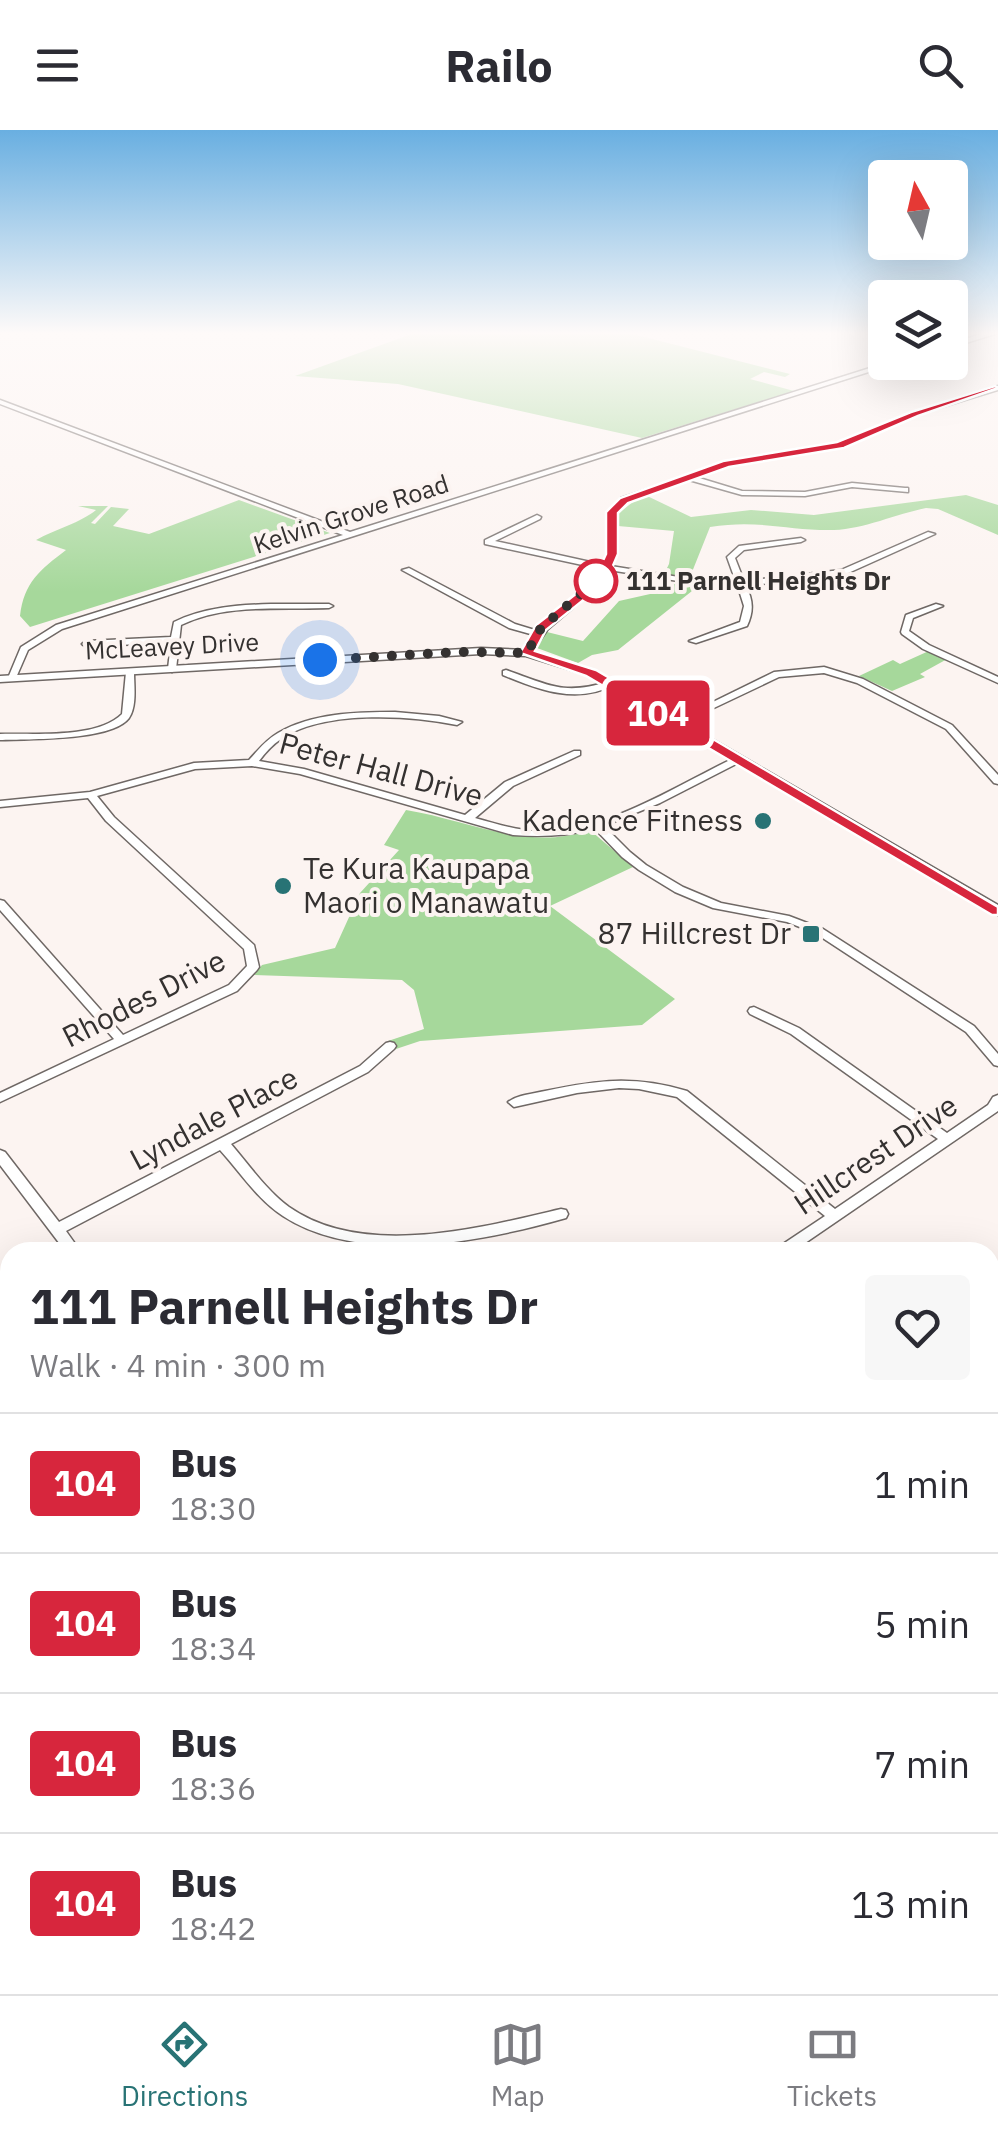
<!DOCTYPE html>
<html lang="en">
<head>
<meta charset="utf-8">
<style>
	body { margin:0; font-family:"IBM Plex Sans",sans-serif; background:#f7f7f7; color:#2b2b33; height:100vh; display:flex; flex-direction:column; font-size:38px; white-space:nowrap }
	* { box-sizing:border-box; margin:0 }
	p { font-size:32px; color:#7c7c81 }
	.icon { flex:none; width:55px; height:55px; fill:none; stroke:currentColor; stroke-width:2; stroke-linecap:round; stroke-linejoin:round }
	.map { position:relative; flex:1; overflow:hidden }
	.drawer { position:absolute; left:0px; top:1112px; width:1000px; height:752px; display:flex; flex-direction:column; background:#fff; border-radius:30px 30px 0 0; box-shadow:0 10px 40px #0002 }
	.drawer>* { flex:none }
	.badge { padding:0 20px; border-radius:8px; font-size:35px; line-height:65px }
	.needle { width:65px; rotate:352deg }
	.tools { position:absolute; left:868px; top:30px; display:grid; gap:20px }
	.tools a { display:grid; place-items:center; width:100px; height:100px; border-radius:10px; background:#fff; box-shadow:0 10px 40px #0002; font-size:50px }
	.you { position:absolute; width:50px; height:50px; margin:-25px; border:8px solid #fff; border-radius:50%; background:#1a73e8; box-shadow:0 0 0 15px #1a73e833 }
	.map>.badge { position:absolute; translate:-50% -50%; box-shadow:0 0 0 5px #fff }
	.round { display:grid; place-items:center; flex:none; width:105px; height:105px; border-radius:10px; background:#f7f7f7 }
	.headline { display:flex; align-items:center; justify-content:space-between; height:170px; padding:0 30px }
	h1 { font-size:48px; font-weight:700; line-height:75px }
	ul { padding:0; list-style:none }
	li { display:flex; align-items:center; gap:30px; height:140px; padding:0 30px; border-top:2px solid #e1e1e2 }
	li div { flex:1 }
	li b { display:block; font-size:38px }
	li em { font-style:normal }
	li .badge { min-width:110px; font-weight:700; text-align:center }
	header { display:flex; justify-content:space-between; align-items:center; height:130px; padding:0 30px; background:#fff; font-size:45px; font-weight:700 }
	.tab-bar { display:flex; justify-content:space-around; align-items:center; height:140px; border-top:2px solid #e1e1e2; background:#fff; font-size:28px; color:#7c7c81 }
	.tab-bar a { display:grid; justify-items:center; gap:5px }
	.tab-bar .current { color:#287375 }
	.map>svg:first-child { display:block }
	.green { fill:#a6d89b }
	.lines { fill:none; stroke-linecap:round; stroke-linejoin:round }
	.minor-casing { stroke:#6f6865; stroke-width:3 }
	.major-casing { stroke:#6f6865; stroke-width:3 }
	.minor { fill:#fff; fill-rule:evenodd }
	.major { fill:#fff; fill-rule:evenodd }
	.wall { fill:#bfbcc2 }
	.building { fill:#dedbe2; stroke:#9b999e; stroke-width:2.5 }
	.line { fill:#d7263d; stroke:#fff; stroke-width:2.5 }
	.walk { stroke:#343130; stroke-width:10; stroke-dasharray:0 18 }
	.stop-dot { fill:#fff; stroke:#d7263d; stroke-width:5 }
	.poi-dot { fill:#287375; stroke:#fcf4f1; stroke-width:4 }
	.labels { text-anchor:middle; stroke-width:8; stroke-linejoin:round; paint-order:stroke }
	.far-street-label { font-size:25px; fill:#343130; stroke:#fcf4f1 }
	.far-stop-label { font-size:25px; font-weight:bold; fill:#343130; stroke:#fcf4f1; text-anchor:start }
	.street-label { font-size:30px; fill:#343130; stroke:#fcf4f1 }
	.poi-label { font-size:30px; fill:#343130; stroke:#fcf4f1; text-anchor:end }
</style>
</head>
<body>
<header><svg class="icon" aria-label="menu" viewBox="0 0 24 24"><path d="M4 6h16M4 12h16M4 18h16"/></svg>Railo<svg class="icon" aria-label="search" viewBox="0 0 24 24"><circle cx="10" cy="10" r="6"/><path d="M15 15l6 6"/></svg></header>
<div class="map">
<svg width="998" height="1864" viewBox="0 0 998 1864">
	<rect width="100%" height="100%" fill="#fcf4f1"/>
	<path class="green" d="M 420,201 L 621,201 L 790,244 L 785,247 L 764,242 L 750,249 L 794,261 L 642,308 L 398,254 L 295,246 Z
		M 643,364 L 691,387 L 751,380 L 814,385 L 966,365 L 998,375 L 998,405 L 938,379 L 926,378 C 896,384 864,399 834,400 C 789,401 759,389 710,397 L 692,442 L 697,457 L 618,520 L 592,525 L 578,533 L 537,518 L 543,501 L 583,511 L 619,471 L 659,462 L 679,452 L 662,448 L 669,434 L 674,401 L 618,396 L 619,383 Z
		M 239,370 L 330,403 L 30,497 L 20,486 C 24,452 40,440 66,420 L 36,410 C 54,400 82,392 96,380 L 78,376 L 108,376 L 91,393 L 95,394 L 111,377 L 129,379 L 113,396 L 149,404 Z
		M 931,520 L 949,528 L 920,544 L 925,547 L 892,561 L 859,546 L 893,530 L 900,534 Z
		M 406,680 C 468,690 527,722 590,700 L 633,737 L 550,776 L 675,869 L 642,895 L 420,911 L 393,920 L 388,911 L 424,899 L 414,860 L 402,850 L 254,845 L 262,835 L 335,818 L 360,763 L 399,720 L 384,715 Z"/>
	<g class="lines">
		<g class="minor-casing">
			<path id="minor" d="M 990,201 L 998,203 L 950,218 L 950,214 Z
				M 889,232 L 900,232 L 62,499 L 28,520 L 15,550 L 8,548 L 21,517 L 56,495 L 343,405 L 0,274 L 0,270 L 350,402 Z
				M 998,256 L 998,260 L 916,285 L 842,316 L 728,336 L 696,347 L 742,361 L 805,362 L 852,353 L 905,358 L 908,358 L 908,362 L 852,357 L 805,366 L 742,365 L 689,350 L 627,372 L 616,383 L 616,418 L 611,436 L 722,454 L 736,452 L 727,427 L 739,416 L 801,408 L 805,410 L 801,412 L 744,420 L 735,428 L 744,451 L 841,440 L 928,402 L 935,404 L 846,444 L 746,456 C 753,470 754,481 747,496 L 696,513 L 689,511 L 740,492 L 744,476 L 738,457 L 722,458 L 609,440 L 596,458 L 548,499 L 530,525 L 527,526 L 523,523 L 534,505 L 509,498 L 402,440 L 409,438 L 515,494 L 538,501 L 591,454 L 601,439 L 485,414 L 485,410 L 537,385 L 541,387 L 540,389 L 495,411 L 604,435 L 608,418 L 608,382 L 621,368 L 725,333 L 838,313 L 912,283 Z
				M 271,474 L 329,474 L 333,476 L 329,478 C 281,480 226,473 181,495 L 176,539 L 172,542 L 168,539 L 171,512 L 86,517 L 82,514 L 86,511 L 171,507 L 174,492 C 205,477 238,475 271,474 Z
				M 936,474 L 943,476 L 913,488 L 909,501 L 929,515 L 998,547 L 998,553 L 923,519 L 902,504 L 901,502 L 906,485 Z
				M 824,537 L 863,549 L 952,595 L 998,645 L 998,654 L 994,653 L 946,599 L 857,553 L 824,543 L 779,547 L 678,595 L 675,596 L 670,593 L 774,542 Z
				M 130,539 L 134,542 C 134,556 137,576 129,588 C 112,611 28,609 0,610 L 0,604 C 34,603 97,609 122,584 L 126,542 Z
				M 506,540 C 549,555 564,566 610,551 L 615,554 C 578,575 539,560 503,545 L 503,541 Z
				M 395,582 L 439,586 L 462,592 L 457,595 C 409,585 323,580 281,609 C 272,615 265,623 259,631 L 304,639 L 465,685 L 505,652 L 574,621 L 580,621 L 580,625 L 513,656 L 475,688 C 498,694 520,702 544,701 C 612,699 674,657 734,628 L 740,628 L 740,632 L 660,673 L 604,696 L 630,722 L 646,735 L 683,757 L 721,773 L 789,786 L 823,799 L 974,896 L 998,924 L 998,936 L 994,935 L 966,902 L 815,803 L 787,792 L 713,778 L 675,762 L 639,740 L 622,727 L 595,699 C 567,706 542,707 513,705 L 300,644 L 252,636 L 195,639 L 97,666 L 114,687 L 254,815 L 259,837 L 257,840 L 237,861 L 0,972 L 0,963 L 114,909 L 0,780 L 0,770 L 4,771 L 123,905 L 229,855 L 247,836 L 244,819 L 106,691 L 88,668 L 0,677 L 0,671 L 90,662 L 194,633 L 249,630 C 258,620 266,610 278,603 C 312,583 357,582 395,582 Z
				M 754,877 L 799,898 L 947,1003 L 988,975 L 993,967 L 998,965 L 998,981 L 792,1122 L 775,1122 L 777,1118 L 825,1086 L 677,967 L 639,959 L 619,958 L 577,963 L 514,977 L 508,972 C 517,965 532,964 545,961 C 598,950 633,945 687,961 L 835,1079 L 938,1009 L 791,904 L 750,884 L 748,881 L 750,878 Z
				M 390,912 L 394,913 L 396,916 L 394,919 L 368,942 L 231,1014 C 249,1035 266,1060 289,1077 C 363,1129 480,1098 561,1079 L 566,1080 L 568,1084 L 566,1088 C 482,1112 360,1136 283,1086 C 258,1070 240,1042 220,1020 L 66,1101 L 81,1122 L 66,1122 L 0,1035 L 0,1020 L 5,1022 L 59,1092 L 360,936 L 386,913 Z
				M 10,1602 L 10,1622 L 0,1627 L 0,1607 Z"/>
		</g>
		<g class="major-casing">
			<path id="major" d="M 481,518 L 527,520 L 595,541 L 998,775 L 998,785 L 587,545 L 526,526 L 481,524 L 0,552 L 0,546 Z
				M 998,1402 L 998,1425 L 990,1428 L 990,1405 Z
				M 491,1855 L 523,1855 L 519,1864 L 487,1864 Z"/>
		</g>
		<use href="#minor" class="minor"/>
		<use href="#major" class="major"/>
	</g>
	<path class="wall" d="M 709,1855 L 990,1855 L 998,1864 L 716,1864 Z"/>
	<path class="building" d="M 990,1728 L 998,1736 L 998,1864 L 725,1864 L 718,1855 L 990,1855 Z"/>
	<linearGradient id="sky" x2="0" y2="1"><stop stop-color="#69afe1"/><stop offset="0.44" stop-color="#fefaf9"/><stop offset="1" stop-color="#fefaf9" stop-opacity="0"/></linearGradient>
	<rect width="998" height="462" fill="url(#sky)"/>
	<path class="line" d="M 995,256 L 998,258 L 918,286 L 844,318 L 729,337 L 628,373 L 618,383 L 618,424 L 612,438 L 591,464 L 546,500 L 535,521 L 596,540 L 998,777 L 998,785 L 992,785 L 586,546 L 520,523 L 536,495 L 582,459 L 600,437 L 606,424 L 606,382 L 620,368 L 723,331 L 837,312 L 911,282 Z"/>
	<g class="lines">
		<path class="walk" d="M 320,530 L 459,522 L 527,523 L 541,498 L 596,451"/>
	</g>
	<circle class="stop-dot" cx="596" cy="451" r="20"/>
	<g class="poi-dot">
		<circle cx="763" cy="691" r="10"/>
		<circle cx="283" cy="756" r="10"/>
		<rect x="801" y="794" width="20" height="20" rx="5"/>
	</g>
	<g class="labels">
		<g class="far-street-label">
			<text transform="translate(351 384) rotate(-18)" y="9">Kelvin Grove Road</text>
			<text transform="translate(172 516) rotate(-3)" y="9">McLeavey Drive</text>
		</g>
		<g class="far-stop-label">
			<text x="626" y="460">111 Parnell Heights Dr</text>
		</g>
		<g class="street-label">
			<text transform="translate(381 640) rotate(15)" y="10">Peter Hall Drive</text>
			<text transform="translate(144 869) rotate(-27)" y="10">Rhodes Drive</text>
			<text transform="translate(214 989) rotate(-28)" y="10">Lyndale Place</text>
			<text transform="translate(876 1025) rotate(-34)" y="10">Hillcrest Drive</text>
		</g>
		<g class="poi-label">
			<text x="743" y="701">Kadence Fitness</text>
			<text x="303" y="749" text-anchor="start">Te Kura Kaupapa<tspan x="303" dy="34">Maori o Manawatu</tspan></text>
			<text x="791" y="814">87 Hillcrest Dr</text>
		</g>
	</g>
</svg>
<div class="tools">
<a><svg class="needle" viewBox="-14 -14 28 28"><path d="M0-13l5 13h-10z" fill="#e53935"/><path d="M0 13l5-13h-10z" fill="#7c7c81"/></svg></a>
<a><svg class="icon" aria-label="layers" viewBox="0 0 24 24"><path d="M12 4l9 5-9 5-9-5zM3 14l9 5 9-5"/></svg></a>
</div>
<div class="you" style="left:320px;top:530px"></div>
<b class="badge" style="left:658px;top:583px;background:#d7263d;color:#fff">104</b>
<section class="drawer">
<div class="headline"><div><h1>111 Parnell Heights Dr</h1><p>Walk · 4 min · 300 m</p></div><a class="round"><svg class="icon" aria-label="heart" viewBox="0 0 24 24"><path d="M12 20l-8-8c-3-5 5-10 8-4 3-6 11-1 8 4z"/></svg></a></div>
<ul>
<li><span class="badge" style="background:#d7263d;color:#fff">104</span><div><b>Bus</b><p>18:30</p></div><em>1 min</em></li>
<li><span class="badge" style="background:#d7263d;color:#fff">104</span><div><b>Bus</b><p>18:34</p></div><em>5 min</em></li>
<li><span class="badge" style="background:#d7263d;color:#fff">104</span><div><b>Bus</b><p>18:36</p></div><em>7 min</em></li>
<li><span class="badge" style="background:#d7263d;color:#fff">104</span><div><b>Bus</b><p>18:42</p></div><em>13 min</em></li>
</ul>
</section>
</div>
<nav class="tab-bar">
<a class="current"><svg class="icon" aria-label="directions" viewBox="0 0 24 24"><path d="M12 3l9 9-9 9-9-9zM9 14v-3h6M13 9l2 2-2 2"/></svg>Directions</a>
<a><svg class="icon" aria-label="map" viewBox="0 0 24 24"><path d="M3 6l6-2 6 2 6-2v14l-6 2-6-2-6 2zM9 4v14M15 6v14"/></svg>Map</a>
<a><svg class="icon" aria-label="tickets" viewBox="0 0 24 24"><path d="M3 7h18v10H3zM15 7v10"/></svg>Tickets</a>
</nav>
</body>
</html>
